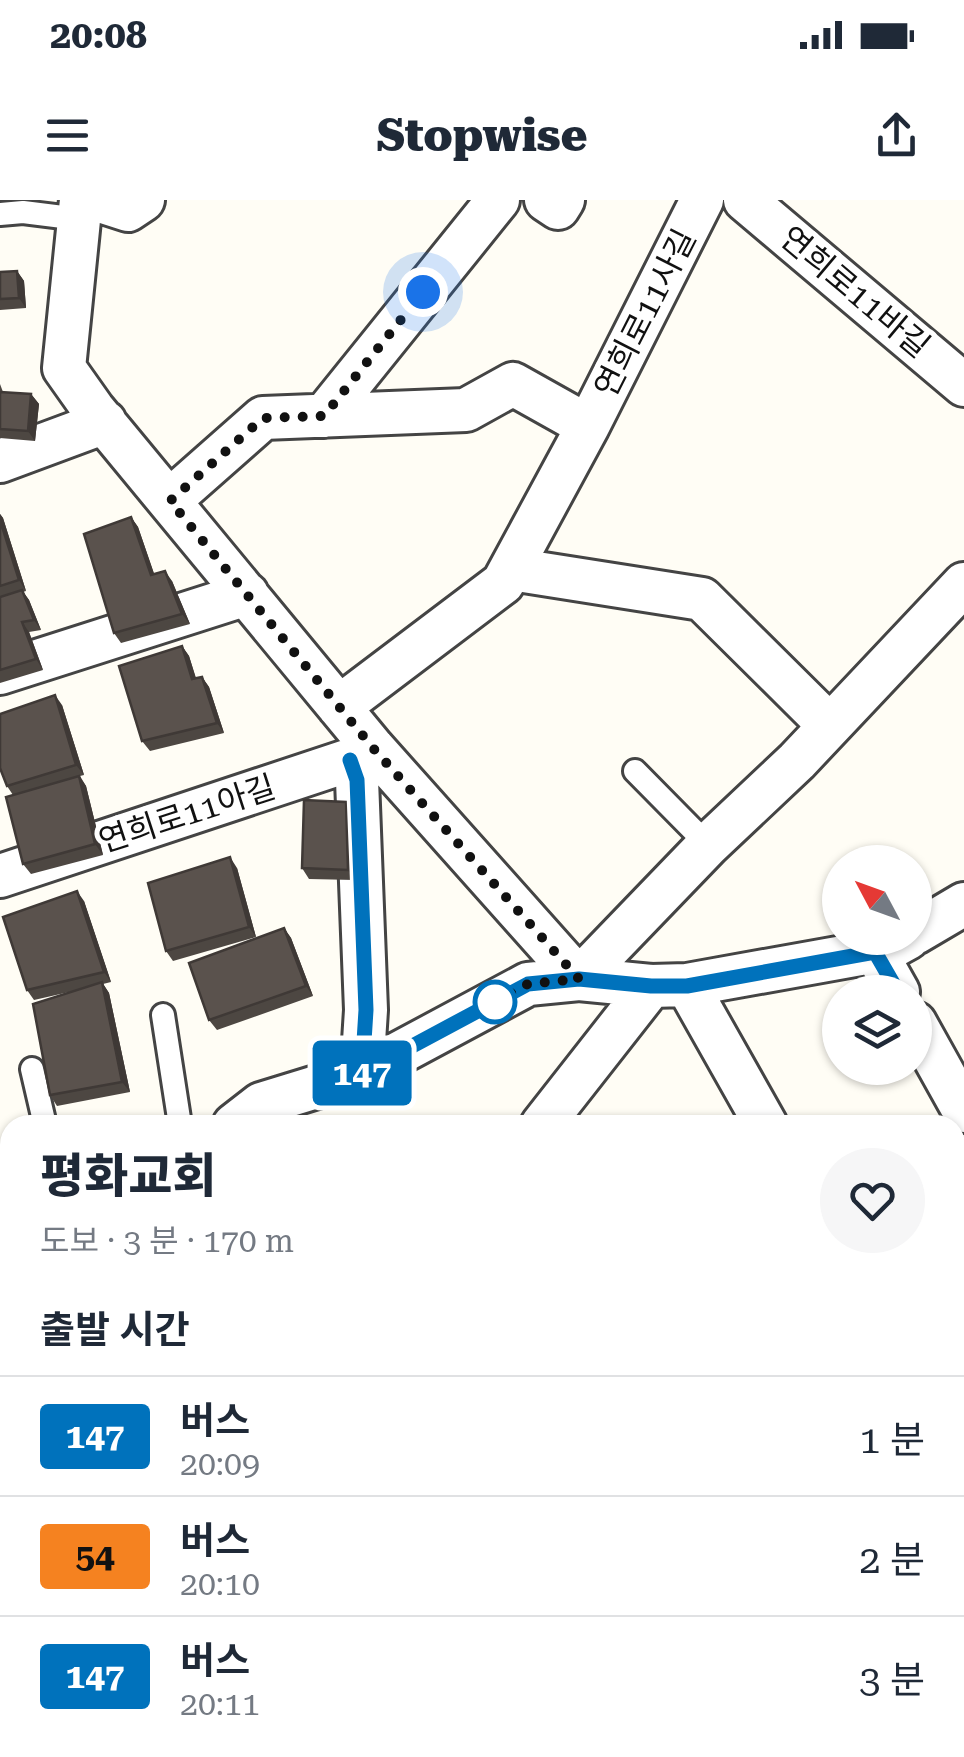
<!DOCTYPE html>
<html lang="ko">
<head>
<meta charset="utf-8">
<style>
	body { margin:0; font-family:"Roboto Serif","Noto Sans KR",serif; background:#f6f6f7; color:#1f2937; height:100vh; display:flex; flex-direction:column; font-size:38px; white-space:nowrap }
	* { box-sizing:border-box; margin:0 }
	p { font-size:32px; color:#747a83 }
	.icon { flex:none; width:55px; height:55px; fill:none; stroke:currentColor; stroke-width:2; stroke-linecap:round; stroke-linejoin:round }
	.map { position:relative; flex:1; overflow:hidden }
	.side { position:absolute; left:0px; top:915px; width:965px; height:642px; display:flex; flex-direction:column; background:#fff; border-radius:30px 30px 0 0; box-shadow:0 2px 8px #0004 }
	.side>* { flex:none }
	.badge { padding:0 20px; border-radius:8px; font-size:35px; line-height:65px }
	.needle { width:65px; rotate:311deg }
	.tools { position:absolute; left:822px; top:645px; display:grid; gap:20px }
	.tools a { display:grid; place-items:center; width:110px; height:110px; border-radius:50%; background:#fff; box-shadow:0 2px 8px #0004; font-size:50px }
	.you { position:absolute; width:50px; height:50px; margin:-25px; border:8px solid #fff; border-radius:50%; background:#1a73e8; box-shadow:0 0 0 15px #1a73e833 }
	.map>.badge { position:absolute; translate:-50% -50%; box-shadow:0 0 0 5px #fff }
	h2 { padding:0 40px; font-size:38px; line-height:90px }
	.round { display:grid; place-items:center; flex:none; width:105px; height:105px; border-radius:52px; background:#f6f6f7 }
	.overview { display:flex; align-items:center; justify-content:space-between; height:170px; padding:0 40px }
	h1 { font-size:48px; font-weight:800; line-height:75px }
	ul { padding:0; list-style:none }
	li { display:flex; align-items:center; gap:30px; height:120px; padding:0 40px; border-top:2px solid #e0e1e3 }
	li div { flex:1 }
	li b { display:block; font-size:38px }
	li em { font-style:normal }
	li .badge { min-width:110px; font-weight:700; text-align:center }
	.status { display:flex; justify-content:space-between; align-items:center; height:70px; padding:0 50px; background:#fff; direction:ltr }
	.status svg { height:28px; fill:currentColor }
	header { display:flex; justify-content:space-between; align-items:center; height:130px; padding:0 40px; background:#fff; font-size:45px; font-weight:800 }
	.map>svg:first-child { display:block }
	.forest { fill:#b9dc9c }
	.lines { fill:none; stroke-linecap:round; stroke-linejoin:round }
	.lane-casing { stroke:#444; stroke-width:28 }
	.street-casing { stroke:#444; stroke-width:48 }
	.path { stroke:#333; stroke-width:6; stroke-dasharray:10 5; stroke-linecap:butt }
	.lane { stroke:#fff; stroke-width:22 }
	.street { stroke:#fff; stroke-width:42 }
	.wall { fill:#4d4742 }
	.shaded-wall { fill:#3f3936 }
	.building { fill:#5a524d; stroke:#3f3936; stroke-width:2.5 }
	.line-casing { stroke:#fff; stroke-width:22 }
	.line { stroke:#0072bc; stroke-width:15 }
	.walk { stroke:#111; stroke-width:10; stroke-dasharray:0 18 }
	.stop-dot { fill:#fff; stroke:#0072bc; stroke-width:5 }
	.labels { text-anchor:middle; stroke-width:10; stroke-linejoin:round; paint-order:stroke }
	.street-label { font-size:32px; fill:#111; stroke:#fff }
</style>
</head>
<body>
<div class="status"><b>20:08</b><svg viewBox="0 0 49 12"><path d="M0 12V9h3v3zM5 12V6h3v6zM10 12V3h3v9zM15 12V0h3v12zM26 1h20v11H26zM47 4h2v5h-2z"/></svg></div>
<header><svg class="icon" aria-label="menu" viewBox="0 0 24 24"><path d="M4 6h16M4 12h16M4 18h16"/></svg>Stopwise<svg class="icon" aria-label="share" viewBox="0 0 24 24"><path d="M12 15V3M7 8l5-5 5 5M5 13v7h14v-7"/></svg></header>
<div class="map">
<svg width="964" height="1557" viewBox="0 0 964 1557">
	<rect width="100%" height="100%" fill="#fffdf5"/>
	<path class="forest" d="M 964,1117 L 964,1557 L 285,1557 L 300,1548 L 955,1548 L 955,1125 Z"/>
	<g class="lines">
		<g class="lane-casing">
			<path id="lane" d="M 0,14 L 23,12 L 79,19
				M 635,571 L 708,645
				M 163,815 L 180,925
				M 32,869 L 45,925
				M 0,1342 L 10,1334"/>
		</g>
		<g class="street-casing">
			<path id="street" d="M 81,0 L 64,168 L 93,209 L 373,548 L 579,779
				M 97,0 L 128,10 L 143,0
				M 546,0 L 558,8 L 563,0
				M 745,0 L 964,185
				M 324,216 L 498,0
				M 0,261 L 105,222
				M 169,301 L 263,218 L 466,210 L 513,184 L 588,226
				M 511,369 L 702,399 L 830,526
				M 0,473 L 247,394
				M 339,507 L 503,383 L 588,226 L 702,0
				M 350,560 L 357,580 L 366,810 L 362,873
				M 0,676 L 350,560 L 373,548
				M 915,733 L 964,704
				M 875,751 L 898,792
				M 579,779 L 708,645 L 797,561 L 964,384
				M 687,785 L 766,925
				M 915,823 L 964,911
				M 234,925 L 261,904 L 362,873 L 528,784 L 579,779 L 651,786 L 687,785 L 888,749 L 908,738
				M 542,925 L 651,786
				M 955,1074 L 964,1068
				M 0,1158 L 10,1144
				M 0,1482 L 10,1490"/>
		</g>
		<path class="path" d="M 955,1484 L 964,1478
			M 685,1557 L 708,1548"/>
		<use href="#lane" class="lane"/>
		<use href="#street" class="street"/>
	</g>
	<path class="wall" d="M 17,71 L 24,81 L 26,108 L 0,110 L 0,72 Z
		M 0,184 L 3,192 L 31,194 L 39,204 L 35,241 L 0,238 Z
		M 0,314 L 3,318 L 26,391 L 23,392 L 29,400 L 41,430 L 29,432 L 43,470 L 0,483 Z
		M 131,317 L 138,327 L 154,374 L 172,381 L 190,424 L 121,443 L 114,433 Z
		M 182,446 L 189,456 L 196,478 L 202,477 L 209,487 L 224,533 L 150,551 L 142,541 Z
		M 62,505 L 84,575 L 80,576 L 86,586 L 103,655 L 31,674 L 23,664 L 13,595 L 7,586 Z
		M 346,602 L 354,612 L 355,680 L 309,679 L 302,668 Z
		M 237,668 L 256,737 L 173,761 L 166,751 Z
		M 84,701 L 111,782 L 103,784 L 109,793 L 130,892 L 57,906 L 50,895 L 78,790 L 34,800 L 27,790 Z
		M 284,728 L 291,738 L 313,796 L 217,830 L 209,820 Z
		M 0,1232 L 10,1244 L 10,1319 L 0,1327 Z
		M 0,1392 L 10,1404 L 10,1423 L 0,1431 Z"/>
	<path class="shaded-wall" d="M 17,71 L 24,81 L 26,108 L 19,98 Z
		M 31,194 L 39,204 L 35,241 L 28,231 Z
		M 0,314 L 3,318 L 26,391 L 19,380 L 0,320 Z
		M 131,317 L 138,327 L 158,385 L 151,375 Z
		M 165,371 L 172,381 L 190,424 L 182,414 Z
		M 22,390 L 29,400 L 41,430 L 34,420 Z
		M 22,422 L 29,432 L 43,470 L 36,459 Z
		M 182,446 L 189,456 L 199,489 L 192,479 Z
		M 202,477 L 209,487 L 224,533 L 217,523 Z
		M 55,495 L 62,505 L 84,575 L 76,565 Z
		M 79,576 L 86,586 L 103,655 L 95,644 Z
		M 346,602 L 354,612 L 355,680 L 348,670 Z
		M 230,657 L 237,668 L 256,737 L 249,727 Z
		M 77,691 L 84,701 L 111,782 L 104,772 Z
		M 284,728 L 291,738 L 313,796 L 306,786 Z
		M 102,782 L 109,793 L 130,892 L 122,882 Z"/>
	<path class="building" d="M 17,71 L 19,98 L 0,99 L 0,72 Z
		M 0,192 L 31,194 L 28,231 L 0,229 Z
		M 131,317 L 151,375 L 165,371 L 182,414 L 114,433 L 84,334 Z
		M 0,320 L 19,380 L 0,386 Z
		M 22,390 L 34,420 L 22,422 L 36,459 L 0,470 L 0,397 Z
		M 182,446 L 192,479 L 202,477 L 217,523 L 142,541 L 119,466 Z
		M 55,495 L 76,565 L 7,586 L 0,568 L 0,514 Z
		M 79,576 L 95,644 L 23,664 L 6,597 Z
		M 304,600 L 346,602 L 348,670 L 302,668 Z
		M 230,657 L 249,727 L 166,751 L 148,683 Z
		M 77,691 L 104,772 L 27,790 L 3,717 Z
		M 284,728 L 306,786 L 209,820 L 189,763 Z
		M 102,782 L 122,882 L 50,895 L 33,804 Z
		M 10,1176 L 10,1235 L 0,1224 L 0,1185 Z
		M 0,1232 L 10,1244 L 10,1303 L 0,1311 Z
		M 10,1339 L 10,1376 L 0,1361 L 0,1347 Z
		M 0,1392 L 10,1404 L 10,1407 L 0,1415 Z
		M 10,1448 L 10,1475 L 0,1465 L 0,1456 Z"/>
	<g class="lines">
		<g class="line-casing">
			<path id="line" d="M 350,560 L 357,580 L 366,810 L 362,873 L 528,784 L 579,779 L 651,786 L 687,786 L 875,752 L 898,792"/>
		</g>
		<use href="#line" class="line"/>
		<path class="walk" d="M 423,92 L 324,216 L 263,218 L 170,301 L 373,548 L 579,779 L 528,784 L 495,802"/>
	</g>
	<circle class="stop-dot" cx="495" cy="802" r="20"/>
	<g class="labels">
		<g class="street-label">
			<text transform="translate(855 92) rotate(40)" y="11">연희로11바길</text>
			<text transform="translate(645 113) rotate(-63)" y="11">연희로11사길</text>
			<text transform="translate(187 614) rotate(-18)" y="11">연희로11아길</text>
		</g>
	</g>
</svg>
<div class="tools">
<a><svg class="needle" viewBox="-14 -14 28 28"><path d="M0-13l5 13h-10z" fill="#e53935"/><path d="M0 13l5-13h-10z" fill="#747a83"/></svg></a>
<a><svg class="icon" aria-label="layers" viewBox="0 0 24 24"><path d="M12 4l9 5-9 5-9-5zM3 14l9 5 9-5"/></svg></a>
</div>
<div class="you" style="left:423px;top:92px"></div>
<b class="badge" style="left:362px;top:873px;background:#0072bc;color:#fff">147</b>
<section class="side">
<div class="overview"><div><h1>평화교회</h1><p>도보 · 3 분 · 170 m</p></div><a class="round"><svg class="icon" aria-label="heart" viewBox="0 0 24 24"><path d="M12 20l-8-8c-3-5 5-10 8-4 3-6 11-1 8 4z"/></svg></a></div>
<h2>출발 시간</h2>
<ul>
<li><span class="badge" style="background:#0072bc;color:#fff">147</span><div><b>버스</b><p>20:09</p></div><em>1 분</em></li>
<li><span class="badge" style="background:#f58220;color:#111">54</span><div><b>버스</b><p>20:10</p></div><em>2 분</em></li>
<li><span class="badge" style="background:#0072bc;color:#fff">147</span><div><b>버스</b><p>20:11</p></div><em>3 분</em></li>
</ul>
</section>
</div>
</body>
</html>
